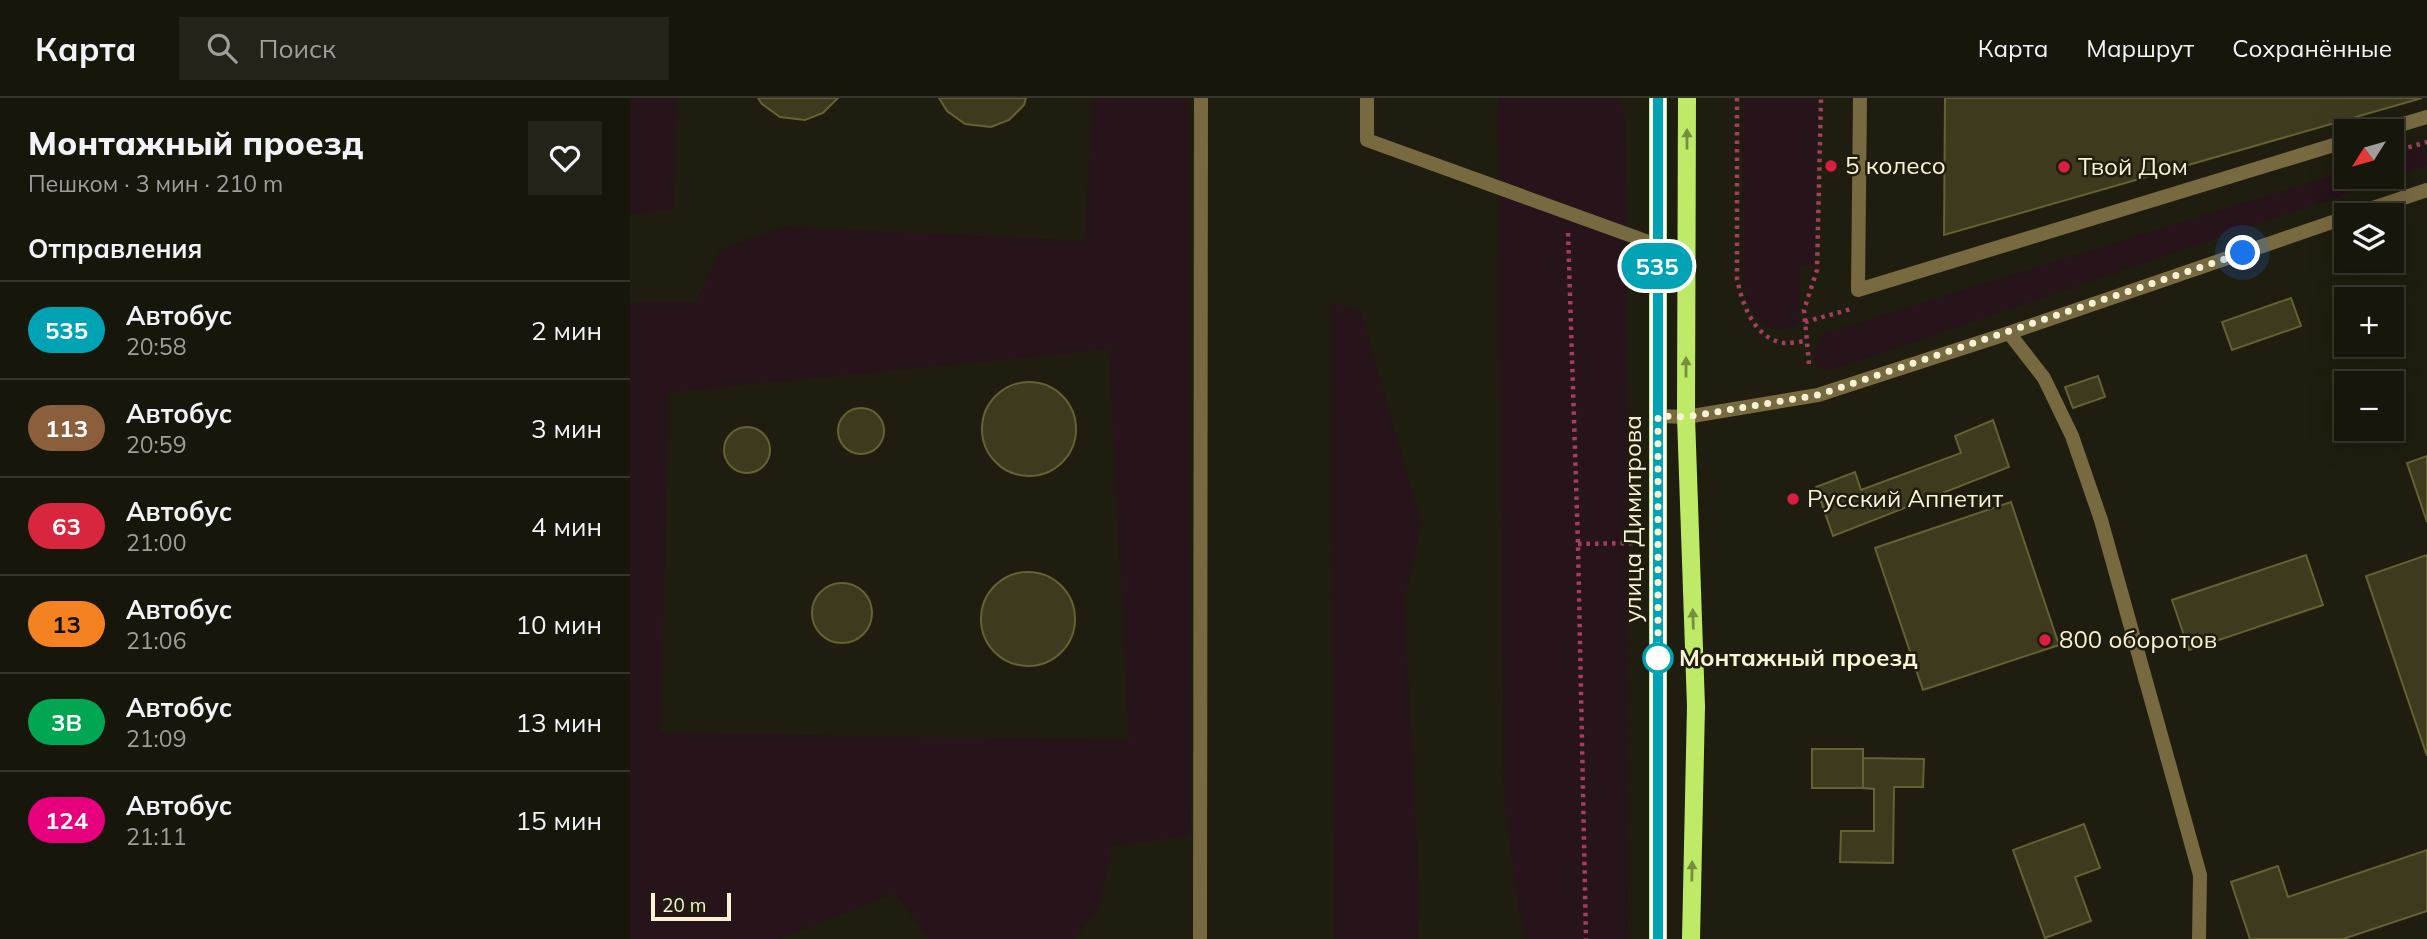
<!DOCTYPE html>
<html lang="ru">
<head>
<meta charset="utf-8">
<style>
	body { margin:0; font-family:Mulish,sans-serif; background:#232319; color:#f1f3f6; height:100vh; display:flex; flex-direction:column; font-size:26px; white-space:nowrap }
	* { box-sizing:border-box; margin:0 }
	p { font-size:23px; color:#9e9f9d }
	.icon { flex:none; width:38px; height:38px; fill:none; stroke:currentColor; stroke-width:2; stroke-linecap:round; stroke-linejoin:round }
	.map { position:relative; flex:1; overflow:hidden }
	.sheet { display:flex; flex-direction:column; background:#16160b; width:630px }
	.sheet>* { flex:none }
	.badge { padding:0 14px; border-radius:23px; font-size:24px; line-height:46px }
	.needle { width:46px; rotate:233deg }
	.controls { position:absolute; left:1704px; top:21px; display:grid; gap:14px }
	.controls a { display:grid; place-items:center; width:70px; height:70px; border-radius:0px; background:#16160b; box-shadow:0 7px 28px #0002,0 0 0 2px #35352c; font-size:35px }
	.scale { position:absolute; left:21px; bottom:18px; width:80px; box-sizing:border-box; padding-left:7px; border:4px solid #f9f2d3; border-top:0; font-size:19px; line-height:24px; white-space:nowrap; color:#f9f2d3; -webkit-text-stroke:5px #1e1d0f; paint-order:stroke }
	.you { position:absolute; width:35px; height:35px; margin:-18px; border:5px solid #fff; border-radius:50%; background:#1a73e8; box-shadow:0 0 0 10px #1a73e833 }
	.map>.badge { position:absolute; translate:-50% -50%; box-shadow:0 0 0 4px #fff }
	h2 { padding:0 28px; font-size:26px; line-height:63px }
	.round { display:grid; place-items:center; flex:none; width:74px; height:74px; border-radius:0px; background:#232319 }
	.overview { display:flex; align-items:center; justify-content:space-between; height:119px; padding:0 28px }
	h1 { font-size:33px; font-weight:800; line-height:52px }
	ul { padding:0; list-style:none }
	li { display:flex; align-items:center; gap:21px; height:98px; padding:0 28px; border-top:2px solid #35352c }
	li div { flex:1 }
	li b { display:block; font-size:26px }
	li em { font-style:normal }
	li .badge { min-width:77px; font-weight:700; text-align:center }
	header { display:flex; align-items:center; gap:42px; box-sizing:border-box; height:98px; padding:0 35px; background:#16160b; border-bottom:2px solid #35352c }
	header strong { font-size:33px }
	nav { display:flex; gap:38px; margin-inline-start:auto; font-size:24px }
	.search { width:490px; height:63px; background:#232319; display:flex; align-items:center; gap:18px; box-sizing:border-box; padding:0 24px; border-radius:0px; color:#9e9f9d; font-size:26px }
	main { display:flex; flex:1; min-height:0 }
	.map>svg:first-child { display:block }
	.green { fill:#27131a; fill-rule:evenodd }
	.building { fill:#3d3a1e; stroke:#666133; stroke-width:2 }
	.lines { fill:none; stroke-linecap:round; stroke-linejoin:round }
	.path { stroke:#a23e60; stroke-width:4.5; stroke-dasharray:3.5 5; stroke-linecap:butt }
	.lane { stroke:#776940; stroke-width:14 }
	.street { stroke:#776940; stroke-width:14 }
	.primary { stroke:#beea68; stroke-width:18 }
	.oneway { fill:#768e40 }
	.line-casing { stroke:#fff; stroke-width:16 }
	.line { stroke:#00a3b4; stroke-width:10 }
	.walk { stroke:#f9f2d3; stroke-width:7; stroke-dasharray:0 12.6 }
	.poi-dot { fill:#da1e41; stroke:#1e1d0f; stroke-width:2.5 }
	.stop-dot { fill:#fff; stroke:#00a3b4; stroke-width:3.5 }
	.labels { text-anchor:middle; stroke-width:5; stroke-linejoin:round; paint-order:stroke }
	.poi-label { font-size:24px; fill:#f9f2d3; stroke:#1e1d0f; text-anchor:start }
	.street-label { font-size:24px; fill:#f9f2d3; stroke:#1e1d0f }
	.stop-label { font-size:24px; font-weight:bold; fill:#f9f2d3; stroke:#1e1d0f; text-anchor:start }
</style>
</head>
<body>
<header>
<strong>Карта</strong>
<div class="search"><svg class="icon" aria-label="search" viewBox="0 0 24 24"><circle cx="10" cy="10" r="6"/><path d="M15 15l6 6"/></svg>Поиск</div>
<nav><a>Карта</a><a>Маршрут</a><a>Сохранённые</a></nav>
</header>
<main>
<section class="sheet">
<div class="overview"><div><h1>Монтажный проезд</h1><p>Пешком · 3 мин · 210 m</p></div><a class="round"><svg class="icon" aria-label="heart" viewBox="0 0 24 24"><path d="M12 20l-8-8c-3-5 5-10 8-4 3-6 11-1 8 4z"/></svg></a></div>
<h2>Отправления</h2>
<ul>
<li><span class="badge" style="background:#00a3b4;color:#fff">535</span><div><b>Автобус</b><p>20:58</p></div><em>2 мин</em></li>
<li><span class="badge" style="background:#8b5e3c;color:#fff">113</span><div><b>Автобус</b><p>20:59</p></div><em>3 мин</em></li>
<li><span class="badge" style="background:#d7263d;color:#fff">63</span><div><b>Автобус</b><p>21:00</p></div><em>4 мин</em></li>
<li><span class="badge" style="background:#f58220;color:#111">13</span><div><b>Автобус</b><p>21:06</p></div><em>10 мин</em></li>
<li><span class="badge" style="background:#00a651;color:#fff">3В</span><div><b>Автобус</b><p>21:09</p></div><em>13 мин</em></li>
<li><span class="badge" style="background:#e6007e;color:#fff">124</span><div><b>Автобус</b><p>21:11</p></div><em>15 мин</em></li>
</ul>
</section>
<div class="map">
<svg width="1797" height="841" viewBox="0 0 1797 841">
	<rect width="100%" height="100%" fill="#1e1d0f"/>
	<path class="green" d="M 0,0 L 46,0 L 44,110 L 0,116 Z
		M 462,0 L 558,0 L 560,737 L 482,748 L 469,810 L 444,841 L 299,841 L 265,795 L 150,841 L 0,841 L 0,205 L 66,204 L 91,151 L 154,129 L 455,143 ZM 479,251 L 499,642 L 30,635 L 39,294 Z
		M 868,0 L 987,0 L 994,12 L 997,94 L 998,841 L 894,841 L 874,707 Z
		M 1112,0 L 1188,0 L 1184,168 L 1170,168 L 1169,225 C 1143,240 1126,228 1117,200 C 1109,179 1113,153 1113,130 C 1112,87 1112,43 1112,0 Z
		M 1797,48 L 1797,68 L 1201,272 L 1188,270 L 1183,256 L 1192,236 L 1717,73 L 1717,79 L 1762,79 L 1762,58 Z
		M 701,205 L 731,213 L 791,426 L 774,503 L 789,794 L 788,841 L 704,841 Z"/>
	<path class="building" d="M 128,0 L 208,0 L 193,15 L 175,22 L 150,19 L 132,6 Z
		M 309,0 L 396,0 L 394,7 L 379,22 L 361,29 L 335,26 L 317,13 Z
		M 1315,0 L 1792,0 L 1314,137 Z
		M 1661,200 L 1671,228 L 1602,252 L 1592,224 Z
		M 1468,278 L 1475,299 L 1443,310 L 1435,289 Z
		M352 331a47 47 0 1 1 94 0a47 47 0 1 1-94 0Z
		M208 333a23 23 0 1 1 46 0a23 23 0 1 1-46 0Z
		M 1363,322 L 1379,369 L 1203,438 L 1186,389 L 1225,374 L 1231,392 L 1331,355 L 1325,338 Z
		M94 352a23 23 0 1 1 46 0a23 23 0 1 1-46 0Z
		M 1797,358 L 1797,424 L 1777,365 Z
		M 1381,404 L 1429,547 L 1293,592 L 1245,450 Z
		M 1676,457 L 1693,507 L 1559,552 L 1542,502 Z
		M 1797,457 L 1797,658 L 1736,478 Z
		M351 521a47 47 0 1 1 94 0a47 47 0 1 1-94 0Z
		M182 515a30 30 0 1 1 60 0a30 30 0 1 1-60 0Z
		M 1182,651 L 1233,651 L 1233,690 L 1182,690 Z
		M 1233,660 L 1294,661 L 1293,689 L 1264,689 L 1263,765 L 1210,764 L 1211,733 L 1244,733 L 1244,691 L 1233,690 Z
		M 1454,726 L 1470,770 L 1445,779 L 1461,823 L 1415,840 L 1383,752 Z
		M 1797,752 L 1797,813 L 1713,841 L 1620,841 L 1601,784 L 1648,768 L 1658,799 Z"/>
	<g class="lines">
		<path class="path" d="M 1107,0 L 1107,181 C 1112,205 1124,241 1154,245 C 1161,245 1170,244 1177,243
			M 1762,54 L 1797,44
			M 938,135 L 948,446 L 956,841
			M 1175,224 L 1221,211
			M 1179,266 L 1174,212 L 1187,172 L 1191,0
			M 948,446 L 1007,445"/>
		<path class="lane" d="M 737,0 L 737,42 L 1027,147
			M 1230,0 L 1228,192 L 1717,43
			M 1750,33 L 1797,19
			M 1379,235 L 1414,280 L 1442,338 L 1471,422 L 1570,777 L 1569,841
			M 570,841 L 571,0"/>
		<path class="street" d="M 1722,117 L 1797,92
			M 1028,318 L 1056,319 L 1188,297 L 1379,235 L 1717,119"/>
		<path class="primary" d="M 1028,0 L 1028,841
			M 1057,0 L 1056,319 L 1066,608 L 1061,841"/>
	</g>
	<defs><path id="oneway-solid" d="M-6-.8H1V-3.2L6.5 0L1 3.2V.8H-6Z" transform="scale(1.75)"/></defs>
	<g class="oneway">
		<use href="#oneway-solid" transform="translate(1057 41) rotate(-90)"/>
		<use href="#oneway-solid" transform="translate(1056 269) rotate(-90)"/>
		<use href="#oneway-solid" transform="translate(1063 521) rotate(-92)"/>
		<use href="#oneway-solid" transform="translate(1062 773) rotate(-89)"/>
	</g>
	<g class="lines">
		<g class="line-casing">
			<path id="line" d="M 1028,0 L 1028,841"/>
		</g>
		<use href="#line" class="line"/>
		<path class="walk" d="M 1028,560 L 1028,318 L 1056,319 L 1188,297 L 1613,155"/>
	</g>
	<g class="poi-dot">
		<circle cx="1201" cy="68" r="7"/>
		<circle cx="1434" cy="69" r="7"/>
		<circle cx="1163" cy="401" r="7"/>
		<circle cx="1415" cy="542" r="7"/>
	</g>
	<circle class="stop-dot" cx="1028" cy="560" r="14"/>
	<g class="labels">
		<g class="poi-label">
			<text x="1215" y="76">5 колесо</text>
			<text x="1448" y="77">Твой Дом</text>
			<text x="1177" y="409">Русский Аппетит</text>
			<text x="1429" y="550">800 оборотов</text>
		</g>
		<g class="street-label">
			<text transform="translate(1003 421) rotate(-90)" y="8">улица Димитрова</text>
		</g>
		<g class="stop-label">
			<text x="1049" y="568">Монтажный проезд</text>
		</g>
	</g>
</svg>
<div class="controls">
<a><svg class="needle" viewBox="-14 -14 28 28"><path d="M0-13l5 13h-10z" fill="#e53935"/><path d="M0 13l5-13h-10z" fill="#9e9f9d"/></svg></a>
<a><svg class="icon" aria-label="layers" viewBox="0 0 24 24"><path d="M12 4l9 5-9 5-9-5zM3 14l9 5 9-5"/></svg></a>
<a>+</a>
<a>−</a>
</div>
<div class="scale">20 m</div>
<div class="you" style="left:1613px;top:155px"></div>
<b class="badge" style="left:1027px;top:168px;background:#00a3b4;color:#fff">535</b>
</div>
</main>
</body>
</html>
